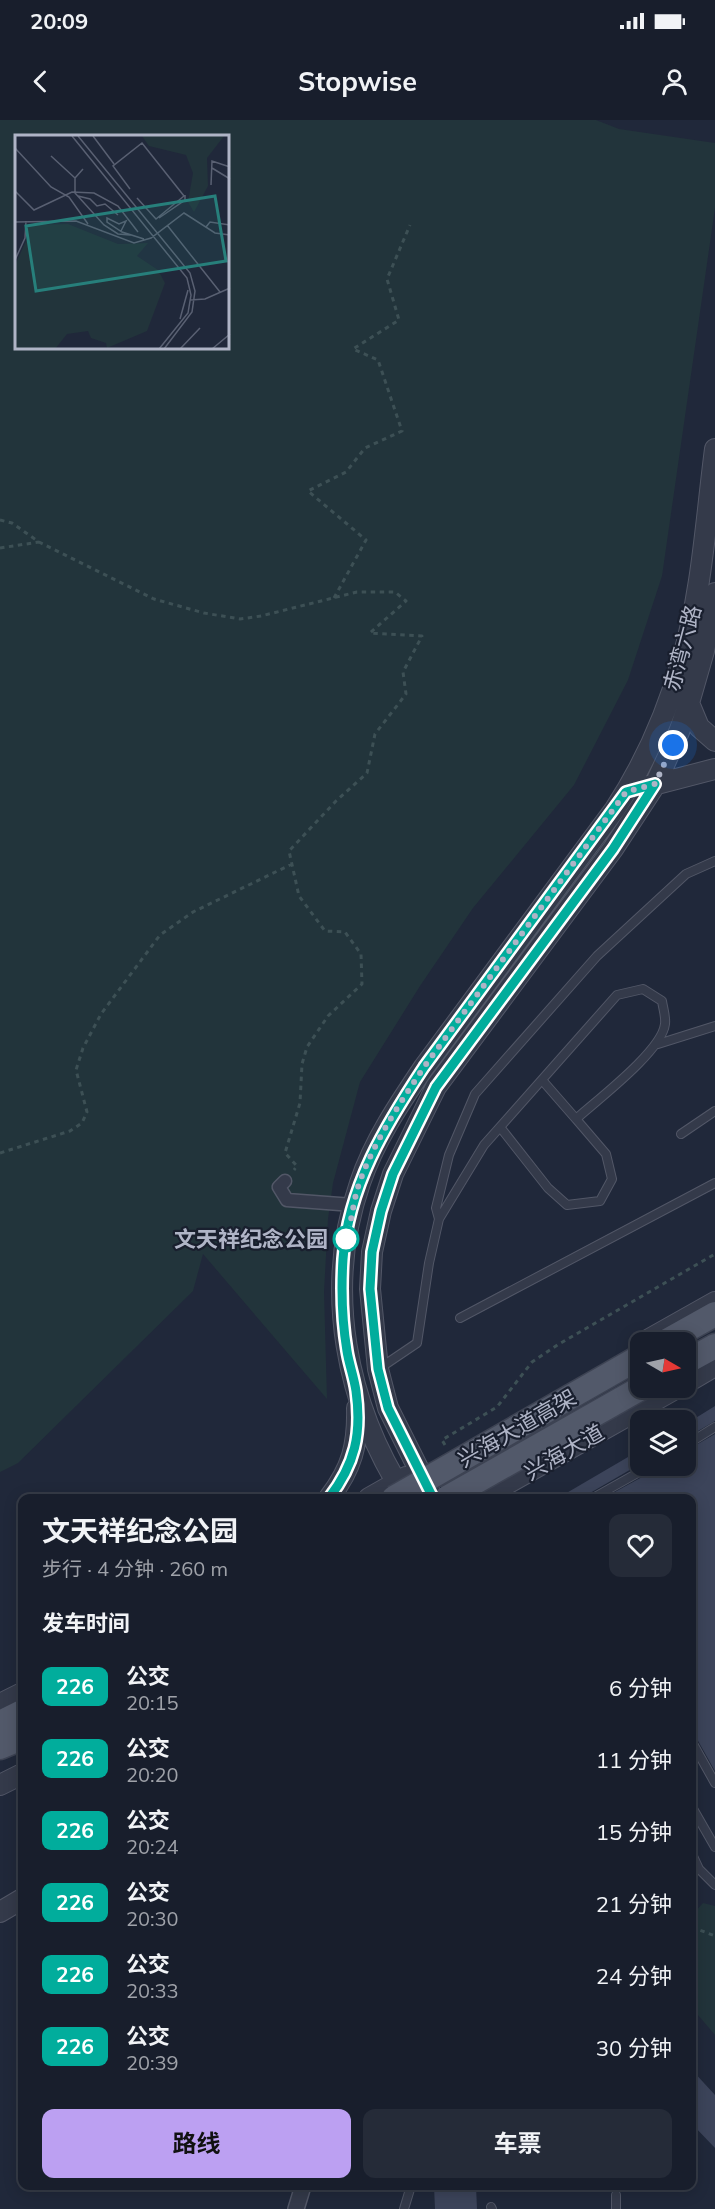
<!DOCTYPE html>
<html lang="zh">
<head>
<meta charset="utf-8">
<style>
	body { margin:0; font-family:Mulish,"Noto Sans SC",sans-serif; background:#252b38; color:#f1f3f6; height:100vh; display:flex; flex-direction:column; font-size:22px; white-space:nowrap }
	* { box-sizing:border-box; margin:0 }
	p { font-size:20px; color:#9fa2a9 }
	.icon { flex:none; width:33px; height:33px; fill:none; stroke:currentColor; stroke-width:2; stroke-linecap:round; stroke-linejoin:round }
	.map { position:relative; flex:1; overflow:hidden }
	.side { position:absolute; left:18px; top:1374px; width:678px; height:696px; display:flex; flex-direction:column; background:#181e2c; border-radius:12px; box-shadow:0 3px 15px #0003,0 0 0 2px #363c48 }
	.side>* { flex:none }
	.badge { padding:0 12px; border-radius:9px; font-size:21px; line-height:39px }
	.needle { width:39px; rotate:99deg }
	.fabs { position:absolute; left:630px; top:1212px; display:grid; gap:12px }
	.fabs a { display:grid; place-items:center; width:66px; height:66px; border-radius:12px; background:#181e2c; box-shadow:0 3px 15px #0003,0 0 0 2px #363c48; font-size:30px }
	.you { position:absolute; width:30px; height:30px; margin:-15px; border:4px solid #fff; border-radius:50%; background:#1a73e8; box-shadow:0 0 0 9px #1a73e833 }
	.map>.badge { position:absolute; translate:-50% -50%; box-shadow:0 0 0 3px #fff }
	h2 { padding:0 24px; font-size:22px; line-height:54px }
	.round { display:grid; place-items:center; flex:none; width:63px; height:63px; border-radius:12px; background:#252b38 }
	.summary { display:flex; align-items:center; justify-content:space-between; height:102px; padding:0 24px }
	h1 { font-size:28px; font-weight:700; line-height:45px }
	.button { display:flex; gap:12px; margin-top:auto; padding:12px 24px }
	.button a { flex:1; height:69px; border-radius:12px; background:#bca0f2; color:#111; font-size:24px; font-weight:700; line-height:69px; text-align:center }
	.button a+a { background:#252b38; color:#f1f3f6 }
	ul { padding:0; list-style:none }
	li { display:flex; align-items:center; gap:18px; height:72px; padding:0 24px }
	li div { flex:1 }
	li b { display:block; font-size:22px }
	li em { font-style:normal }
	li .badge { min-width:66px; font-weight:700; text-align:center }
	.status { display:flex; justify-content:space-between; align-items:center; height:42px; padding:0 30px; background:#181e2c; direction:ltr }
	.status svg { height:16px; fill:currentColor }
	header { display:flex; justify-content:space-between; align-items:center; height:78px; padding:0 24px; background:#181e2c; font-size:27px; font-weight:700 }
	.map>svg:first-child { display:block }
	.green { fill:#22343b; fill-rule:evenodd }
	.building { fill:#3c445a }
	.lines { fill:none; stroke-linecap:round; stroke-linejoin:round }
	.service-casing { stroke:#525767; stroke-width:10 }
	.pedestrian-casing { stroke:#525767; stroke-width:15 }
	.minor-casing { stroke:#525767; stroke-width:18 }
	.tertiary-casing { stroke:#525767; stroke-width:22 }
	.primary-casing { stroke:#3d4353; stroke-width:27 }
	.path { stroke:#3d5055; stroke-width:3; stroke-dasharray:4.5 4.5; stroke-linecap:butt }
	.service { stroke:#343a4a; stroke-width:8 }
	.pedestrian { stroke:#343a4a; stroke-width:12 }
	.minor { stroke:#343a4a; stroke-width:15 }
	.tertiary { stroke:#343a4a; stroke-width:20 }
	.primary { stroke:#52596a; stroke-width:24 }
	.primary-bridge-casing { stroke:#3d4353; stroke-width:27; stroke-linecap:butt }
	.primary-bridge { stroke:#52596a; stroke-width:24 }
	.line-casing { stroke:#fff; stroke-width:14 }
	.line { stroke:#01ad9c; stroke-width:9 }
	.walk { stroke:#afb4c6; stroke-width:6; stroke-dasharray:0 10.8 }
	.stop-dot { fill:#fff; stroke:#01ad9c; stroke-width:3 }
	.labels { text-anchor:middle; stroke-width:4.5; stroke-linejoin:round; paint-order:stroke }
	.street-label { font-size:22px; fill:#afb4c6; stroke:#191f2e }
	.stop-label { font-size:22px; font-weight:bold; fill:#afb4c6; stroke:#191f2e; text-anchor:end }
	.inset-road { fill:none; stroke:#596072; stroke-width:1.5 }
	.view { fill:#277f7b; fill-opacity:0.15; stroke:#277f7b; stroke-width:3 }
	.inset-edge { fill:none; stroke:#afb4c6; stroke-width:3 }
</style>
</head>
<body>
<div class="status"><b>20:09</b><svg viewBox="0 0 49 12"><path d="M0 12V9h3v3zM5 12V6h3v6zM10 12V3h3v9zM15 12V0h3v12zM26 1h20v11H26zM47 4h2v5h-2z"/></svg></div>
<header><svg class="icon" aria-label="back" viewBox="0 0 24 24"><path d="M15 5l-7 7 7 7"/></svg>Stopwise<svg class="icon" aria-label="person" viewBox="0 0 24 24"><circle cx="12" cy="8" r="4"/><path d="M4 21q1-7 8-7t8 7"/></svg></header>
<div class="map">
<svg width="715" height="2089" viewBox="0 0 715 2089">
	<rect width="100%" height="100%" fill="#20283a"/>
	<path class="green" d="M 0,0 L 596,0 L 619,9 L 715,23 L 715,88 L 662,456 L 628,560 L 574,665 L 473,788 L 420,866 L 360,962 L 333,1063 L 328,1099 L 324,1172 L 327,1279 L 203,1134 L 193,1171 L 18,1343 L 0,1352 ZM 16,16 L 228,16 L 228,228 L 16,228 Z
		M 703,1783 L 715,1786 L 715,1915 L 692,1888 L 692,1795 Z"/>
	<path class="building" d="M 715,1286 L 715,1301 L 686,1318 L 686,1304 Z
		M 715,1314 L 715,1651 L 697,1619 L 692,1616 L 692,1378 L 604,1378 L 653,1351 L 656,1346 L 686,1346 L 686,1331 Z
		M 640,1330 L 640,1344 L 590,1373 L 587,1378 L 558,1378 Z
		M 692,1950 L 715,1975 L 715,2028 L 692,2004 Z
		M 434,2066 L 476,2066 L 477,2089 L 435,2089 Z"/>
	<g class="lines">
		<g class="service-casing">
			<path id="service" d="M 658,924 L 715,906
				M 542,960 L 576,999
				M 681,1014 L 715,991
				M 439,1099 L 436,1088 L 449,1035 L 475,974 L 597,836 L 686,754 L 715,741
				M 460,1198 L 715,1063
				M 380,1248 L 417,1223 L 429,1143 L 439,1099 L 484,1025 L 617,875 L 643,869 L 662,881 C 663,888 666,897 665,904 C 662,931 597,980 576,999 L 606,1034 L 612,1059 L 600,1081 L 567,1085 L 548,1068 L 500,1007
				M 686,1325 L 715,1307
				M 593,1378 L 650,1346
				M 692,1622 L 715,1663
				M 692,1687 L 715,1727
				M 692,1734 L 699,1749 L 715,1765
				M 616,2075 L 616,2089
				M 491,2087 L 492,2089
				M 404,2089 L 411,2066"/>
		</g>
		<g class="pedestrian-casing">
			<path id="pedestrian" d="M 285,1061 L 279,1067 L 287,1080 L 353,1085"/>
		</g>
		<g class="minor-casing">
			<path id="minor" d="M 296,2089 L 303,2066"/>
		</g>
		<g class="tertiary-casing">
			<path id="tertiary" d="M 689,583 L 699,607 L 715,621
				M 649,666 L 715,649
				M 644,1222 L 715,1182
				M 686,1263 L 715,1246
				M 329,1378 C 352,1348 358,1325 357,1288
				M 369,1378 L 406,1357
				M 406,1378 C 346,1285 323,1170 360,1063 C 374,1021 399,984 424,947 L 615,689 C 645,643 667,593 682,540 C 702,472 706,398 715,329
				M 433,1378 L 388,1288 L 378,1249 L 370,1169 L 372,1132 L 381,1091 L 393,1054 L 436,967 L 613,729 L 655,665 L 679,612 L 689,583 L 704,531 L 715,473
				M 482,1378 L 677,1268
				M 0,1584 L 22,1573
				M 0,1665 L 22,1654
				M 0,1792 L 22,1779"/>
		</g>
		<g class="primary-casing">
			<path id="primary" d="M 665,1222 L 715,1194
				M 686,1242 L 715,1226
				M 0,1603 L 22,1592
				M 0,1627 L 22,1618"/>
		</g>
		<path class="path" d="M 0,400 L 12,403 L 39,422 L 154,479 L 204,493 L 240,499 L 261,496 L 357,472 L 395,472 L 406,481 L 370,513 L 422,516 L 403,552 L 406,574 L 375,614 L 367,653 L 336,681 L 289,731 L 299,776 L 325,811 L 345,812 L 361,834 L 362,864 L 328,896 L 307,927 L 302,944 L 300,983 L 285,1033 L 297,1046 L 294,1050
			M 0,428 L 39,422
			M 334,478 L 366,420 L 308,371 L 346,352 L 365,328 L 402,311 L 378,240 L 353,229 L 399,200 L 387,159 L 410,105
			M 0,1033 L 70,1011 L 82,1003 L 87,992 L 76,950 L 83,928 L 101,894 L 160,815 L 193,792 L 292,744
			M 445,1325 L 442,1320 L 497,1287 L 532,1242 L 559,1224 L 715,1134
			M 692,1807 L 715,1816"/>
		<use href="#service" class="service"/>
		<use href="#pedestrian" class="pedestrian"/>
		<use href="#minor" class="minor"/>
		<use href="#tertiary" class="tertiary"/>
		<use href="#primary" class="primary"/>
		<g class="primary-bridge-casing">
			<path id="primary-bridge" d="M 394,1378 L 640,1237
				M 447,1378 L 641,1268"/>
		</g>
		<use href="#primary-bridge" class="primary-bridge"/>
	</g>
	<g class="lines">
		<g class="line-casing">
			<path id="line" d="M 329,1378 C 355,1344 362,1314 356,1271 C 354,1257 349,1244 347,1231 C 342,1201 341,1170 343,1139 C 348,1067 385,1006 424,947 L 626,672 L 655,664 L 613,729 L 436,967 L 393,1054 L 381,1091 L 372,1132 L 370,1169 L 378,1249 L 388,1288 L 433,1378"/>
		</g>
		<use href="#line" class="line"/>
		<path class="walk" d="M 346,1119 C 352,1102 353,1080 360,1061 C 375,1020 400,983 424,947 L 626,672 L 655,664 L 673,625"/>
	</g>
	<circle class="stop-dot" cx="346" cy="1119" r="12"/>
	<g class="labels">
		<g class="street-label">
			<text transform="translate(682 528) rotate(-75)" y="8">赤湾六路</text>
			<text transform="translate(517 1308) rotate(-30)" y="8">兴海大道高架</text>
			<text transform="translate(564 1332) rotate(-30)" y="8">兴海大道</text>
		</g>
		<g class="stop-label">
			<text x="328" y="1127">文天祥纪念公园</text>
		</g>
	</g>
	<g transform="translate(15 15)">
		<rect width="214" height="214" fill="#20283a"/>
		<path d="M 127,1 L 209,1 L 192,23 L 193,51 L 179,77 L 173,67 L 178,38 L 171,20 L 134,11 ZM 13,90 L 53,89 L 103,109 L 133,108 L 122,121 L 143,135 L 150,148 L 132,196 L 92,213 L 91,208 L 76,203 L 73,196 L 52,199 L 40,214 L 0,214 L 0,130 L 12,104 Z" fill="#22343b"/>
		<path class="inset-road" d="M 57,1 L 172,143 L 176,160 L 173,178 L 144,214M 63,1 L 175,138 L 180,156 L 177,177 L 149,214M 78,1 L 99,29M 0,13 L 36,52 L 54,62 L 73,89M 36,21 L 60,43M 197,33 L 215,44M 68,34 L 60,43 L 60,58 L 89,90 L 103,99 L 115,100M 196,50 L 197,26 L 215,32M 115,54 L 98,31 L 127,8 L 169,61 L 141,84 L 122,63M 0,56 L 19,75 L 57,57 L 79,58 L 103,71 L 123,97M 63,61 L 75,64 L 82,71 L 90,69 L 103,80M 144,83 L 170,65 L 170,60M 0,87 L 61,86 L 119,108 L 136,103 L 169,78 L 200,98 L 215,100M 152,90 L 205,157M 191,92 L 195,87 L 215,90M 106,96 L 111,86 L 104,89 L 92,83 L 92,87 L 107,97 L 129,104M 0,125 L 10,103 L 11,86M 175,165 L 190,164 L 215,153M 165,184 L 173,155M 165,214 L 185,193M 197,214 L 215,199"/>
		<path class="view" d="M 200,61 L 211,126 L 21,156 L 11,91 Z"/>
		<rect width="214" height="214" class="inset-edge"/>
	</g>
</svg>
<div class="fabs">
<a><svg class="needle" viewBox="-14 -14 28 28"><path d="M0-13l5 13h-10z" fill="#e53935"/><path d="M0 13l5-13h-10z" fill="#9fa2a9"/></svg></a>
<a><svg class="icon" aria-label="layers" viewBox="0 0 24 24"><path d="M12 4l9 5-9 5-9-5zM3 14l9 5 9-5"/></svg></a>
</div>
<div class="you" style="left:673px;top:625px"></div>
<section class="side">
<div class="summary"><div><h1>文天祥纪念公园</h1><p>步行 · 4 分钟 · 260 m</p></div><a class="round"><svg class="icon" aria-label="heart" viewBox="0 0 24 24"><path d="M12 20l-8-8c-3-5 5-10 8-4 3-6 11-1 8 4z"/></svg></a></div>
<h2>发车时间</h2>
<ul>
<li><span class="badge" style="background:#01ad9c;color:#fff">226</span><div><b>公交</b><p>20:15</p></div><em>6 分钟</em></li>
<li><span class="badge" style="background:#01ad9c;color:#fff">226</span><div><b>公交</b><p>20:20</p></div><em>11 分钟</em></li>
<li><span class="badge" style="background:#01ad9c;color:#fff">226</span><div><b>公交</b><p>20:24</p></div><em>15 分钟</em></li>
<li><span class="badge" style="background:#01ad9c;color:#fff">226</span><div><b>公交</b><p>20:30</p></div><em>21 分钟</em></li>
<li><span class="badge" style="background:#01ad9c;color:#fff">226</span><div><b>公交</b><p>20:33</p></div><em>24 分钟</em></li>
<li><span class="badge" style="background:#01ad9c;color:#fff">226</span><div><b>公交</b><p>20:39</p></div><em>30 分钟</em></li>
</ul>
<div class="button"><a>路线</a><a>车票</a></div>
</section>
</div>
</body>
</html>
